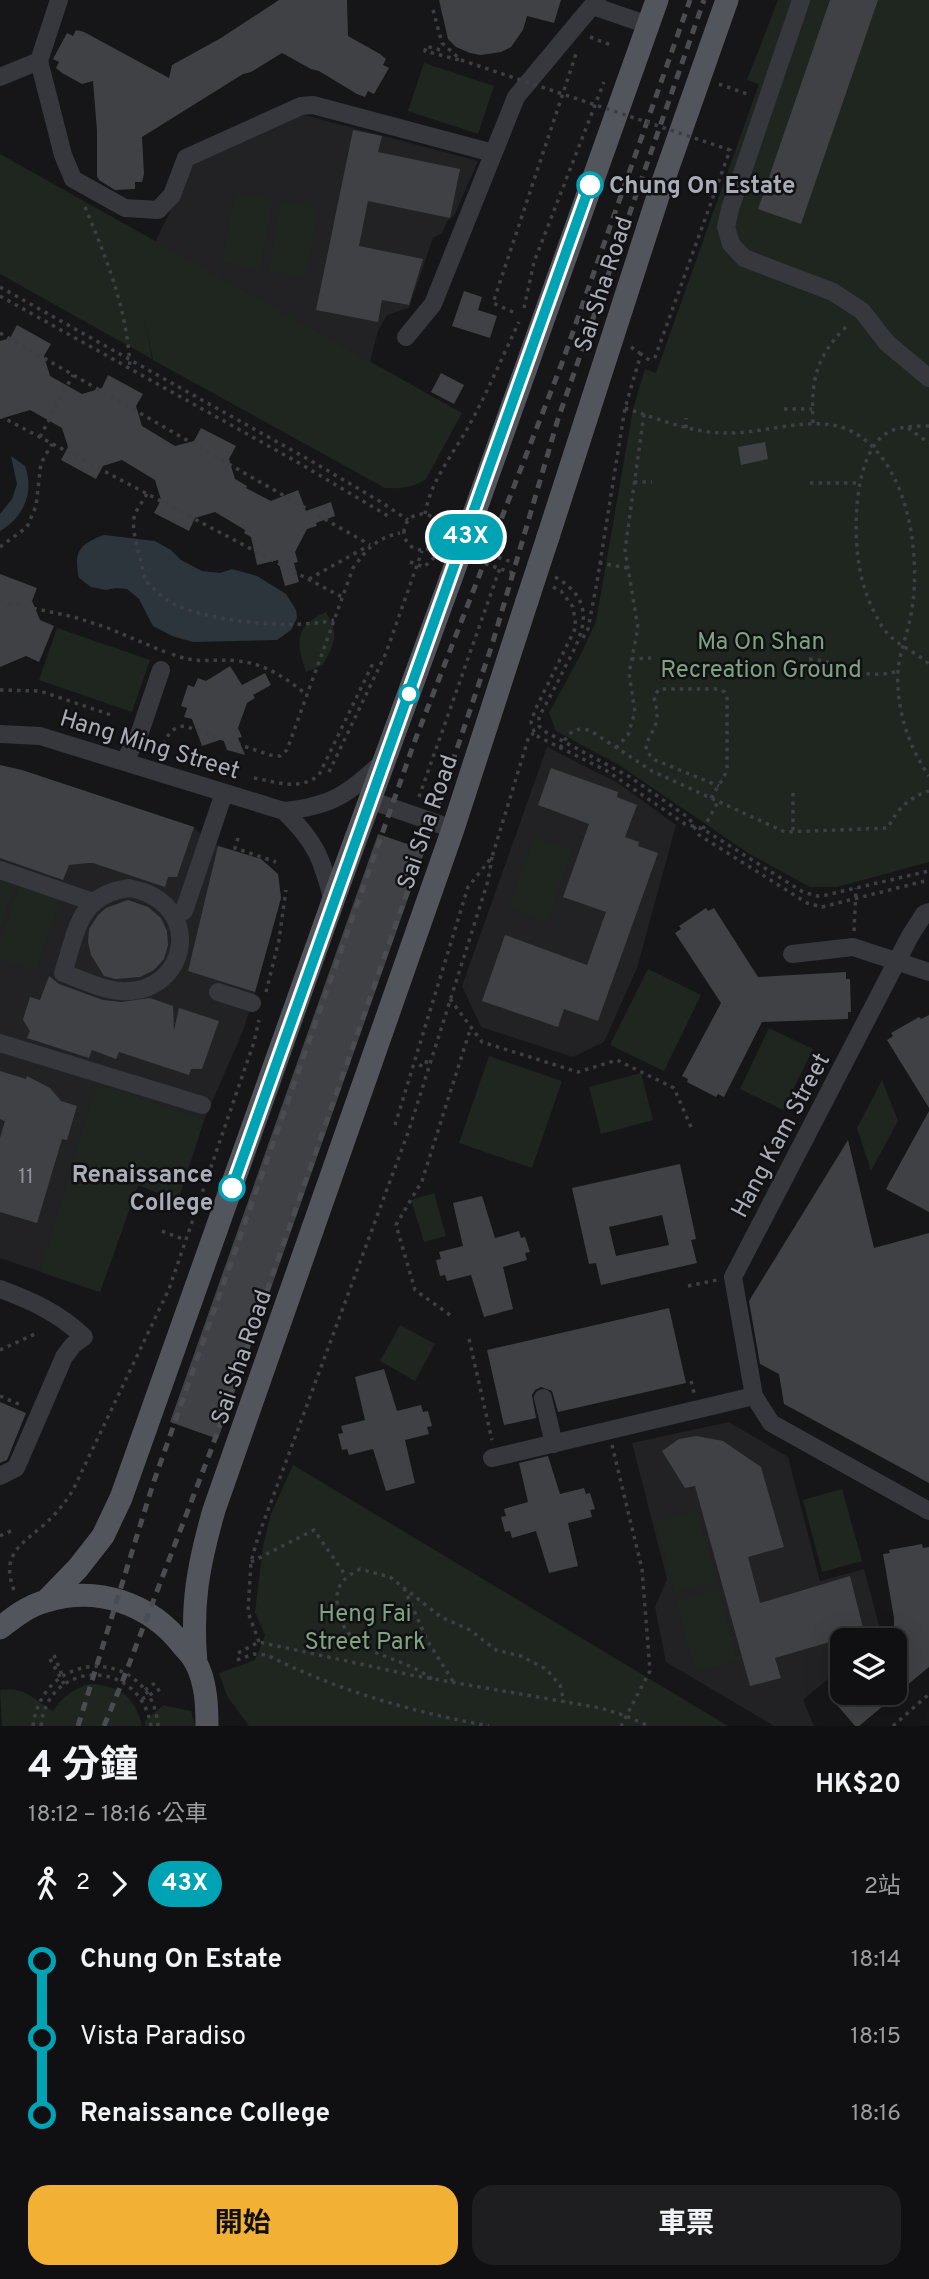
<!DOCTYPE html>
<html lang="zh-TW">
<head>
<meta charset="utf-8">
<style>
	body { margin:0; font-family:Overpass,"Noto Sans TC",sans-serif; background:#1e1e20; color:#f1f3f6; height:100vh; display:flex; flex-direction:column; font-size:26px; white-space:nowrap }
	* { box-sizing:border-box; margin:0 }
	p { font-size:23px; color:#9c9d9f }
	.icon { flex:none; width:38px; height:38px; fill:none; stroke:currentColor; stroke-width:2; stroke-linecap:round; stroke-linejoin:round }
	.map { position:relative; height:1726px; overflow:hidden }
	.details { display:flex; flex-direction:column; background:#101012; flex:1 }
	.details>* { flex:none }
	.badge { padding:0 14px; border-radius:23px; font-size:24px; line-height:46px }
	.buttons { position:absolute; left:830px; top:1628px; display:grid; gap:14px }
	.buttons a { display:grid; place-items:center; width:77px; height:77px; border-radius:14px; background:#101012; box-shadow:0 7px 28px #0002,0 0 0 2px #303032; font-size:35px }
	.map>.badge { position:absolute; translate:-50% -50%; box-shadow:0 0 0 4px #fff }
	.legs { display:flex; align-items:center; gap:10px; height:77px; padding:0 28px; font-size:23px }
	.legs p { margin-inline-start:auto }
	.headline { display:flex; align-items:center; justify-content:space-between; height:119px; padding:0 28px }
	h1 { font-size:38px; font-weight:700; line-height:52px }
	.button { display:flex; gap:14px; margin-top:auto; padding:14px 28px }
	.button a { flex:1; height:80px; border-radius:21px; background:#f2b134; color:#111; font-size:28px; font-weight:700; line-height:80px; text-align:center }
	.button a+a { background:#1e1e20; color:#f1f3f6 }
	ul { padding:0 28px; list-style:none }
	li { display:flex; align-items:center; gap:24px; height:77px; font-size:26px }
	li i { display:grid; place-items:center; width:10px; height:100%; margin:0 9px; background:currentColor }
	li i::after { content:''; width:18px; height:18px; margin:-9px; border:5px solid; border-radius:50%; background:#101012 }
	li p { margin-inline-start:auto }
	li:first-child i { background:linear-gradient(#0000 50%,currentColor 0) }
	li:last-child i { background:linear-gradient(currentColor 50%,#0000 0) }
	.map>svg:first-child { display:block }
	.built { fill:#222225 }
	.green { fill:#1e261f }
	.water { fill:#2c353c }
	.building { fill:#404145; fill-rule:evenodd }
	.lines { fill:none; stroke-linecap:round; stroke-linejoin:round }
	.path { stroke:#3d3f44; stroke-width:3.5; stroke-dasharray:3.5 5; stroke-linecap:butt }
	.minor { stroke:#37383d; stroke-width:18 }
	.major { stroke:#53555c; stroke-width:23 }
	.rail { stroke:#4a4c52; stroke-width:5; stroke-dasharray:9 7; stroke-linecap:butt }
	.path-bridge { stroke:#3d3f44; stroke-width:3.5; stroke-dasharray:3.5 5; stroke-linecap:butt }
	.major-bridge { stroke:#53555c; stroke-width:23 }
	.line-1-casing { stroke:#fff; stroke-width:16 }
	.line-1 { stroke:#00a3b4; stroke-width:10 }
	.stop-1-dot { fill:#fff; stroke:#00a3b4; stroke-width:3.5 }
	.labels { text-anchor:middle; stroke-width:5; stroke-linejoin:round; paint-order:stroke }
	.number-label { font-size:21px; fill:#8e929b }
	.stop-label { font-size:24px; font-weight:bold; fill:#a8adb8; stroke:#111113; text-anchor:start }
	.street-label { font-size:24px; fill:#a8adb8; stroke:#111113 }
	.park-label { font-size:24px; fill:#7fa381; stroke:#111113 }
</style>
</head>
<body>
<div class="map">
<svg width="929" height="1726" viewBox="0 0 929 1726">
	<rect width="100%" height="100%" fill="#161618"/>
	<path class="built" d="M 304,115 L 478,161 L 454,216 L 448,220 L 442,233 L 433,238 L 409,308 L 387,315 L 378,331 L 370,362 L 155,242 L 197,158 Z
		M 547,747 L 618,783 L 676,825 L 637,968 L 604,1042 L 573,1057 L 481,1027 L 462,986 Z
		M 0,765 L 194,827 L 208,842 L 261,859 L 278,874 L 281,898 L 255,993 L 243,1031 L 204,1120 L 178,1201 L 138,1185 L 100,1292 L 0,1258 Z
		M 729,1422 L 788,1457 L 820,1581 L 864,1569 L 879,1625 L 875,1639 L 842,1640 L 842,1667 L 803,1700 L 814,1726 L 774,1726 L 666,1662 L 655,1607 L 667,1579 L 632,1443 Z"/>
	<path class="green" d="M 778,0 L 929,0 L 929,862 L 837,887 L 810,887 L 748,853 L 619,765 L 556,731 L 549,713 L 582,652 L 596,621 L 633,409 L 645,369 L 656,373 L 759,84 L 747,80 Z
		M 424,63 L 494,86 L 478,134 L 408,111 Z
		M 0,154 L 462,413 L 426,479 C 412,488 401,489 385,488 L 153,360 L 145,322 L 152,359 L 0,274 Z
		M 235,192 L 273,199 L 260,269 L 222,262 Z
		M 281,201 L 318,208 L 306,278 L 269,271 Z
		M 326,612 C 340,636 335,641 323,665 L 306,672 C 296,643 294,626 326,612 Z
		M 57,628 L 150,660 L 132,712 L 39,680 Z
		M 534,837 L 572,850 L 547,922 L 509,908 Z
		M 0,875 L 17,881 L 0,929 Z
		M 21,882 L 62,897 L 35,971 L 0,958 L 0,940 Z
		M 648,969 L 701,995 L 664,1071 L 610,1045 Z
		M 769,1028 L 813,1049 L 783,1110 L 740,1089 Z
		M 489,1056 L 562,1081 L 532,1168 L 459,1143 Z
		M 641,1073 L 653,1120 L 601,1134 L 589,1087 Z
		M 882,1080 L 898,1121 L 871,1171 L 857,1128 Z
		M 97,1084 L 204,1120 L 178,1201 L 138,1185 L 100,1292 L 40,1272 Z
		M 434,1193 L 446,1236 L 424,1242 L 411,1200 Z
		M 400,1325 L 435,1344 L 415,1381 L 380,1361 Z
		M 293,1465 L 728,1726 L 249,1726 L 227,1696 L 219,1673 L 255,1660 L 265,1635 L 255,1612 L 263,1546 L 271,1514 Z
		M 842,1489 L 862,1561 L 822,1572 L 803,1500 Z
		M 697,1510 L 717,1581 L 675,1593 L 655,1522 Z
		M 718,1589 L 738,1661 L 696,1672 L 676,1601 Z
		M 89,1684 C 119,1685 135,1696 142,1726 L 2,1726 L 0,1690 C 27,1687 32,1699 53,1711 C 63,1696 72,1690 89,1684 Z
		M 163,1705 L 191,1711 L 195,1726 L 145,1726 L 145,1721 Z"/>
	<path class="water" d="M 11,456 L 25,466 C 35,492 23,518 0,531 L 0,514 L 12,499 L 17,484 Z
		M 104,535 L 155,541 L 171,550 L 181,560 L 202,571 L 220,573 L 232,569 L 257,576 L 286,594 L 296,610 L 297,618 L 291,630 L 277,640 L 193,642 L 172,636 L 153,626 L 139,599 L 127,589 L 116,588 L 106,590 L 91,587 L 79,578 C 73,551 80,544 104,535 Z"/>
	<path class="building" d="M 279,0 L 347,0 L 348,36 L 380,54 L 386,59 L 383,65 L 389,68 L 374,94 L 368,91 L 365,97 L 357,94 L 319,71 L 311,69 L 282,53 L 251,72 L 243,74 L 142,137 L 144,174 L 142,182 L 135,182 L 135,189 L 115,190 L 99,180 L 97,176 L 97,131 L 93,81 L 82,84 L 62,73 L 56,68 L 59,62 L 53,59 L 67,33 L 73,36 L 76,30 L 84,32 L 169,78 L 172,65 L 221,38 Z
		M 439,0 L 561,0 L 554,23 L 527,16 L 523,30 L 511,47 L 501,52 L 481,55 L 470,53 L 456,47 L 448,39 Z
		M 830,0 L 878,0 L 801,224 L 758,209 Z
		M 353,130 L 382,136 L 378,152 L 460,169 L 450,218 L 368,201 L 359,246 L 423,259 L 409,305 L 382,300 L 378,322 L 316,310 Z
		M 464,291 L 482,297 L 478,310 L 497,316 L 490,338 L 452,326 Z
		M 17,325 L 51,344 L 44,356 L 50,376 L 82,394 L 102,388 L 108,375 L 143,394 L 136,406 L 142,426 L 175,446 L 194,441 L 201,428 L 236,446 L 229,459 L 235,479 L 247,486 L 246,488 L 271,501 L 298,490 L 306,511 L 331,502 L 335,516 L 316,523 L 317,526 L 307,529 L 295,552 L 298,562 L 294,563 L 299,582 L 285,586 L 278,560 L 257,565 L 251,537 L 244,533 L 245,530 L 215,512 L 195,518 L 189,531 L 154,513 L 161,500 L 155,480 L 122,460 L 103,466 L 96,479 L 61,460 L 68,447 L 62,428 L 30,410 L 0,419 L 0,341 L 10,338 Z
		M 441,373 L 464,385 L 454,404 L 431,392 Z
		M 765,442 L 768,459 L 741,465 L 738,447 Z
		M 0,574 L 37,588 L 32,601 L 40,620 L 54,626 L 39,662 L 26,656 L 0,667 Z
		M 230,666 L 242,685 L 265,673 L 271,685 L 253,695 L 255,698 L 247,703 L 238,728 L 242,737 L 238,738 L 245,755 L 227,750 L 223,739 L 202,746 L 192,719 L 184,717 L 187,708 L 181,706 L 188,685 L 194,687 L 198,678 L 206,681 Z
		M 0,765 L 22,770 L 194,827 L 177,877 L 168,877 L 165,887 L 93,863 L 87,863 L 69,865 L 63,880 L 0,858 Z
		M 551,768 L 618,792 L 617,797 L 637,805 L 625,837 L 639,842 L 638,846 L 658,853 L 598,1021 L 564,1009 L 558,1027 L 482,1001 L 505,935 L 587,965 L 606,912 L 563,897 L 589,824 L 538,805 Z
		M 378,834 L 425,850 L 218,1439 L 170,1422 Z
		M 218,846 L 261,859 L 278,874 L 281,898 L 255,992 L 188,971 Z
		M 128,900 L 148,907 L 161,918 L 167,931 L 168,945 L 164,959 L 154,970 L 140,977 L 115,979 L 104,976 L 91,955 L 88,942 L 89,929 L 98,915 L 106,908 Z
		M 706,908 L 708,911 L 714,908 L 758,977 L 846,972 L 846,979 L 850,979 L 851,1012 L 848,1012 L 848,1019 L 762,1022 L 724,1097 L 718,1094 L 716,1097 L 687,1082 L 688,1079 L 682,1076 L 721,1003 L 675,933 L 681,929 L 679,926 Z
		M 49,976 L 59,984 L 103,1000 L 121,1002 L 150,998 L 173,1006 L 174,1030 L 179,1008 L 219,1021 L 202,1069 L 191,1069 L 189,1075 L 119,1052 L 116,1059 L 92,1050 L 89,1058 L 27,1038 L 30,1031 L 23,1020 L 24,1016 L 30,997 L 40,1000 Z
		M 929,1015 L 929,1108 L 887,1040 L 893,1036 L 891,1033 L 919,1017 L 921,1019 Z
		M 0,1071 L 26,1079 L 27,1076 L 50,1088 L 61,1101 L 77,1106 L 67,1140 L 62,1139 L 37,1223 L 0,1212 L 0,1138 L 5,1121 L 0,1119 Z
		M 929,1111 L 929,1212 L 886,1189 Z
		M 848,1140 L 874,1248 L 929,1233 L 929,1483 L 784,1404 L 779,1374 L 760,1364 L 749,1301 Z
		M 680,1164 L 696,1239 L 691,1240 L 697,1263 L 601,1285 L 596,1263 L 589,1264 L 572,1188 ZM 662,1215 L 669,1245 L 616,1256 L 609,1227 Z
		M 482,1196 L 495,1238 L 519,1231 L 521,1238 L 525,1237 L 530,1252 L 525,1253 L 527,1260 L 503,1267 L 513,1309 L 484,1317 L 471,1275 L 447,1281 L 445,1275 L 440,1276 L 436,1260 L 441,1259 L 439,1252 L 463,1246 L 453,1203 Z
		M 669,1308 L 686,1383 L 558,1412 L 552,1391 L 541,1387 L 535,1390 L 532,1395 L 536,1418 L 504,1425 L 487,1350 Z
		M 384,1369 L 397,1411 L 421,1405 L 423,1412 L 428,1411 L 432,1426 L 427,1427 L 429,1434 L 405,1440 L 415,1483 L 386,1491 L 373,1449 L 349,1455 L 347,1449 L 342,1450 L 338,1434 L 343,1433 L 341,1426 L 365,1420 L 355,1377 Z
		M 0,1402 L 26,1413 L 7,1460 L 0,1463 Z
		M 696,1436 L 723,1441 L 761,1467 L 784,1547 L 748,1557 L 760,1603 L 850,1576 L 864,1632 L 775,1658 L 781,1678 L 750,1686 L 695,1486 L 685,1488 L 662,1451 L 679,1439 Z
		M 548,1456 L 560,1494 L 584,1488 L 586,1494 L 590,1493 L 595,1509 L 590,1510 L 592,1517 L 568,1523 L 578,1566 L 549,1573 L 536,1531 L 512,1538 L 510,1531 L 505,1532 L 501,1517 L 506,1516 L 504,1509 L 528,1502 L 519,1463 Z
		M 922,1544 L 923,1548 L 929,1547 L 929,1667 L 894,1696 L 894,1618 L 883,1554 L 890,1553 L 889,1550 Z
		M 842,1690 L 842,1692 L 880,1692 L 883,1706 L 859,1726 L 855,1726 L 831,1698 Z"/>
	<g class="lines">
		<path class="path" d="M 433,10 L 442,43 L 461,60
			M 590,37 L 611,45
			M 440,50 L 426,46 L 425,51 L 459,60
			M 719,84 L 750,95
			M 85,207 C 107,260 128,311 130,369
			M 0,287 L 313,462 L 381,502 L 408,520
			M 0,296 L 299,463 L 388,516
			M 524,308 L 534,262 L 604,82
			M 513,312 L 493,303 L 576,54
			M 0,333 L 370,545
			M 631,347 L 641,354
			M 625,408 C 656,418 689,432 722,433 C 763,435 816,412 853,432 C 908,462 921,553 912,609 C 909,630 900,649 898,671 C 896,708 908,746 929,776
			M 784,409 L 812,409
			M 0,416 L 342,597
			M 813,423 C 811,382 815,357 846,327
			M 929,426 C 916,426 899,426 887,433 C 854,453 853,530 859,564 C 862,586 871,609 883,628 C 895,645 915,651 929,664
			M 686,428 L 686,418
			M 908,428 L 929,443
			M 40,437 L 73,375
			M 634,482 L 652,482
			M 810,483 L 860,483
			M 147,494 C 143,501 138,507 135,514 C 129,530 143,562 145,581 C 153,587 161,597 170,602 C 206,622 295,630 334,620
			M404 532a18 18 0 1 1 36 0a18 18 0 1 1-36 0Z
			M 425,514 C 431,479 455,452 471,422 C 489,389 503,355 519,322
			M 0,547 L 27,527 L 36,506 L 41,463 L 52,444
			M 482,552 L 518,564
			M 477,561 L 516,574
			M 410,562 L 424,567 L 437,555
			M 599,563 L 628,568
			M 555,577 C 598,601 584,633 565,667 C 557,684 548,700 539,717 L 539,726 L 544,731 L 630,777 L 689,818 L 699,835 L 807,903 L 822,907 L 929,880
			M 309,579 L 368,546
			M 553,587 L 561,591 L 573,607 L 576,627 L 536,708 L 531,722 L 535,735 L 607,771 L 685,824 L 703,829 L 803,892 L 817,896 L 826,895 L 929,871
			M 0,601 L 74,617 L 108,628 L 165,652
			M 583,638 L 588,629 L 597,582 L 625,408 L 641,354 L 653,363
			M 172,654 C 198,665 214,658 238,661 C 266,664 286,678 307,695
			M 631,659 L 651,658
			M 809,659 C 845,662 861,682 898,671
			M 0,690 L 40,691 L 114,716
			M 560,748 C 568,734 574,725 591,731 L 652,771 L 785,832 L 888,828 C 897,809 909,797 929,791
			M 616,748 L 628,735 L 635,712 L 629,673 L 638,628 L 625,550 L 644,414
			M 160,752 C 166,739 169,727 185,726 L 270,755 L 280,756 L 287,750 L 353,568 C 367,549 376,538 400,533
			M 329,772 L 386,653 L 422,551
			M 254,778 C 276,782 300,791 319,775 L 374,661
			M 793,793 L 793,832
			M 419,797 L 500,568
			M 711,798 C 716,789 723,780 727,770 L 727,698 L 725,692 L 718,689 L 660,689 L 654,695 C 655,706 659,711 656,723 C 653,733 646,740 646,751 L 655,760 L 719,786
			M 703,829 L 718,802
			M 238,838 L 235,848 L 276,862
			M 854,931 L 856,888
			M 266,992 L 279,940 L 286,890
			M 450,999 L 482,1042 L 578,1072 L 617,1060 L 674,1088 L 691,1127
			M 420,1067 L 423,1061 L 430,1063
			M 395,1125 L 468,887 L 492,857 L 529,736 L 534,733
			M 162,1231 L 185,1240
			M 688,1286 L 717,1280
			M 450,1315 L 415,1290 L 396,1225 L 422,1181 L 471,1027
			M 469,1339 L 492,1440
			M 0,1350 L 35,1334
			M 691,1381 L 694,1393
			M 0,1396 L 23,1406
			M 612,1445 L 642,1569 L 650,1671 L 621,1726
			M 0,1536 L 15,1529
			M 251,1562 L 314,1530 L 346,1576
			M 404,1588 L 427,1640 L 454,1683
			M 14,1590 C 0,1554 22,1544 45,1524 C 56,1514 65,1503 73,1490 L 169,1289 L 254,1042 L 259,1020
			M 259,1642 L 248,1612 L 251,1562 L 258,1537 L 409,1130 L 488,881 L 492,857
			M 238,1653 L 259,1642 L 411,1675 L 601,1708 L 626,1716 L 649,1726
			M 54,1655 L 62,1675
			M 50,1659 L 64,1684
			M 237,1660 L 254,1654 L 267,1655 C 336,1690 412,1712 489,1726
			M 432,1679 C 398,1652 341,1658 337,1601 C 336,1584 346,1576 360,1569 L 390,1577 L 441,1617 L 470,1630 L 496,1650 L 521,1656 L 546,1669 L 560,1685 L 564,1702
			M 145,1690 L 155,1683
			M 142,1699 L 162,1688
			M 33,1726 C 44,1645 152,1648 158,1726
			M 41,1726 C 48,1658 140,1658 151,1726
			M 893,1726 L 929,1694"/>
		<path class="minor" d="M 59,0 L 39,61 L 63,155 L 73,179 L 125,208 L 158,210 L 172,195 L 186,158 L 301,106 L 313,105 L 493,153
			M 801,0 L 730,209 L 726,227 L 731,244 L 744,258 L 833,292 L 862,311 L 887,343 L 929,378
			M 593,6 L 648,25
			M 0,77 L 39,61
			M 406,337 L 433,304 L 516,97 L 597,0
			M 0,734 L 40,736 L 284,811 C 333,806 347,794 383,762
			M 124,762 L 139,735 L 161,670
			M 370,800 L 453,829
			M 284,811 C 316,842 322,859 333,901
			M 0,870 L 93,902
			M 129,888 C 207,902 189,996 120,991 C 102,990 81,979 63,973 C 77,931 78,895 129,888 Z
			M 184,911 L 224,793
			M 929,912 L 924,914 L 910,936 L 733,1277 L 754,1396 L 771,1423 L 929,1511
			M 792,954 L 853,947 L 929,972
			M 218,992 L 252,1003
			M 0,1043 L 202,1105
			M 0,1289 C 32,1301 59,1313 84,1337 L 73,1345 L 64,1357 L 16,1468 L 0,1476
			M 543,1398 L 554,1444
			M 492,1458 L 754,1396"/>
		<path class="major" d="M 474,514 L 657,0
			M 548,537 L 660,190 L 727,0
			M 47,1600 L 78,1568 L 103,1536 L 121,1498 L 333,901 L 451,578
			M 0,1628 C 14,1617 28,1606 46,1601 C 98,1585 151,1604 183,1646 C 188,1651 193,1657 196,1663 C 206,1682 207,1705 207,1726
			M 196,1663 C 191,1604 198,1566 214,1510 L 453,829 L 527,601"/>
		<path class="rail" d="M 78,1726 L 153,1484 L 414,743 L 562,363 L 690,0
			M 104,1726 L 123,1680 L 211,1450 L 440,799 L 492,645 L 558,419 L 704,0"/>
		<path class="path-bridge" d="M 461,60 L 730,150 L 653,363"/>
		<path class="major-bridge" d="M 451,578 L 474,514
			M 527,601 L 548,537"/>
	</g>
	<g class="lines">
		<g class="line-1-casing">
			<path id="line-1" d="M 232,1188 L 590,185"/>
		</g>
		<use href="#line-1" class="line-1"/>
	</g>
	<g class="stop-1-dot">
		<circle cx="590" cy="185" r="12"/>
		<circle cx="409" cy="694" r="9"/>
		<circle cx="232" cy="1188" r="12"/>
	</g>
	<g class="labels">
		<g class="number-label">
			<text x="26" y="1183">11</text>
		</g>
		<g class="stop-label">
			<text x="609" y="193">Chung On Estate</text>
			<text x="213" y="1182" text-anchor="end">Renaissance<tspan x="213" dy="28">College</tspan></text>
		</g>
		<g class="street-label">
			<text transform="translate(603 284) rotate(-72)" y="8">Sai Sha Road</text>
			<text transform="translate(150 744) rotate(17)" y="8">Hang Ming Street</text>
			<text transform="translate(427 822) rotate(-71)" y="8">Sai Sha Road</text>
			<text transform="translate(780 1135) rotate(-62)" y="8">Hang Kam Street</text>
			<text transform="translate(241 1357) rotate(-71)" y="8">Sai Sha Road</text>
		</g>
		<g class="park-label">
			<text x="761" y="649">Ma On Shan<tspan x="761" dy="28">Recreation Ground</tspan></text>
			<text x="365" y="1621">Heng Fai<tspan x="365" dy="28">Street Park</tspan></text>
		</g>
	</g>
</svg>
<div class="buttons">
<a><svg class="icon" aria-label="layers" viewBox="0 0 24 24"><path d="M12 4l9 5-9 5-9-5zM3 14l9 5 9-5"/></svg></a>
</div>
<b class="badge" style="left:466px;top:537px;background:#00a3b4;color:#fff">43X</b>
</div>
<section class="details">
<div class="headline"><div><h1>4 分鐘</h1><p>18:12 – 18:16 · 公車</p></div><b>HK$20</b></div>
<div class="legs"><svg class="icon" aria-label="walk" viewBox="0 0 24 24"><circle cx="13" cy="4" r="2"/><path d="M13 8l-2 6 4 7M11 14l-3 7M7 12l3-4h3l4 4"/></svg>2<svg class="icon" aria-label="forward" viewBox="0 0 24 24"><path d="M9 5l7 7-7 7"/></svg><b class="badge" style="background:#00a3b4;color:#fff">43X</b><p>2站</p></div>
<ul>
<li><i style="color:#00a3b4"></i><b>Chung On Estate</b><p>18:14</p></li>
<li><i style="color:#00a3b4"></i><span>Vista Paradiso</span><p>18:15</p></li>
<li><i style="color:#00a3b4"></i><b>Renaissance College</b><p>18:16</p></li>
</ul>
<div class="button"><a>開始</a><a>車票</a></div>
</section>
</body>
</html>
